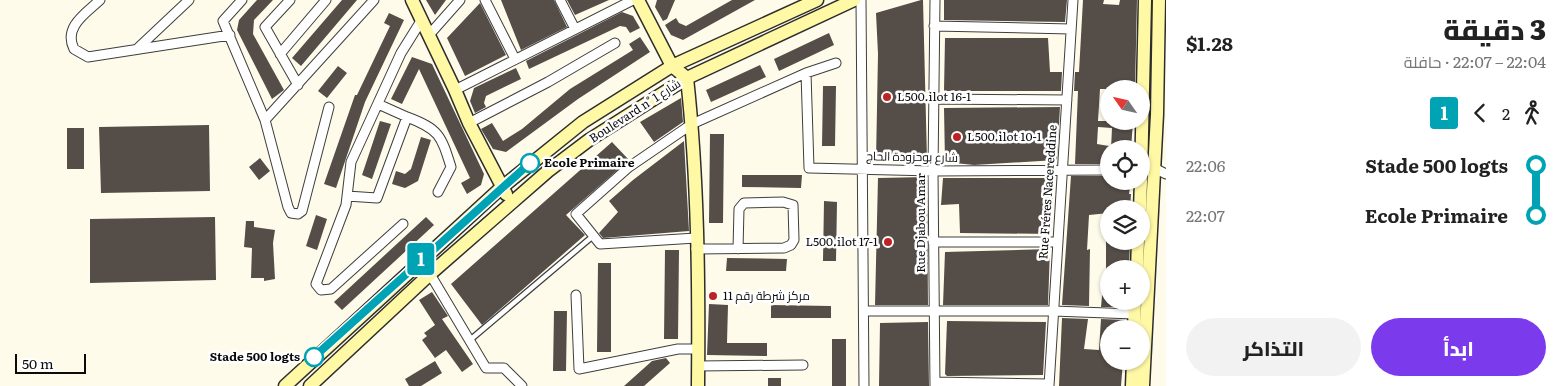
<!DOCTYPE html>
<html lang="ar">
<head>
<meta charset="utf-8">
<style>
	body { margin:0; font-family:Literata,Cairo,serif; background:#f2f2f2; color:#222; direction:rtl; height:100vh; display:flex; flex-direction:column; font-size:19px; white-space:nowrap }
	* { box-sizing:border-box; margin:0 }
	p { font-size:16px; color:#767676 }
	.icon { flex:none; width:28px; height:28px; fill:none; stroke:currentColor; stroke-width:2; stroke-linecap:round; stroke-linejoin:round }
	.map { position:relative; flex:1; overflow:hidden; direction:ltr }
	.panel { display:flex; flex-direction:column; background:#fff; width:400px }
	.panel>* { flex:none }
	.badge { padding:0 10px; border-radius:4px; font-size:18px; line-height:32px }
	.needle { width:32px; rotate:304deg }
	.buttons { position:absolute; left:1100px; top:80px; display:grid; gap:10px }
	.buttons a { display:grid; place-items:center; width:50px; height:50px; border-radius:50%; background:#fff; box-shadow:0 1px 4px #0004; font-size:25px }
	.scale { position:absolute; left:15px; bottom:12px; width:71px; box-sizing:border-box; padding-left:5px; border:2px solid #0b0b0b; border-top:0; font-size:14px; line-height:18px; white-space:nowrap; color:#0b0b0b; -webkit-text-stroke:4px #fff; paint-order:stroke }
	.map>.badge { position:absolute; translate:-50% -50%; box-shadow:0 0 0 2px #fff }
	.legs { display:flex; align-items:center; gap:8px; height:55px; padding:0 20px; font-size:16px }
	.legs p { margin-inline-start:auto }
	.overview { display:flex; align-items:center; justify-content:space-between; height:85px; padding:0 20px }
	h1 { font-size:28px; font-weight:800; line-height:38px }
	.button { display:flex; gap:10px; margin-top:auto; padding:10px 20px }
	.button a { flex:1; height:58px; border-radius:30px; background:#7c3aed; color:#fff; font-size:20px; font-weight:800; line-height:58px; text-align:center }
	.button a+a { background:#f2f2f2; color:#222 }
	ul { padding:0 20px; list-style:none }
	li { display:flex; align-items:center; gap:18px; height:50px; font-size:19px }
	li i { display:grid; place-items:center; width:8px; height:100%; margin:0 6px; background:currentColor }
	li i::after { content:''; width:12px; height:12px; margin:-6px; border:4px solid; border-radius:50%; background:#fff }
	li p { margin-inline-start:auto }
	li:first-child i { background:linear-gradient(#0000 50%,currentColor 0) }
	li:last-child i { background:linear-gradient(currentColor 50%,#0000 0) }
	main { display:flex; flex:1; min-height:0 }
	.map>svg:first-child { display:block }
	.building { fill:#544d48 }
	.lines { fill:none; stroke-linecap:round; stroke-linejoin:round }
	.lane-casing { stroke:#3e3e3e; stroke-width:7 }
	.street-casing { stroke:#3e3e3e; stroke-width:11 }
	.secondary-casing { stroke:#2d2d2d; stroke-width:15 }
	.lane { stroke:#fff; stroke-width:4.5 }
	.street { stroke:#fff; stroke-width:9 }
	.secondary { stroke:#fff8a5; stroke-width:12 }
	.line-1-casing { stroke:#fff; stroke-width:11 }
	.line-1 { stroke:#00a3b4; stroke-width:8 }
	.poi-dot { fill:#bd2224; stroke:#fff; stroke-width:2 }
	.stop-1-dot { fill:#fff; stroke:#00a3b4; stroke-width:2.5 }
	.labels { text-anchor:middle; stroke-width:5; stroke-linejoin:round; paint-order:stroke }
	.poi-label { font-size:12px; fill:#0b0b0b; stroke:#fff; text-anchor:start }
	.street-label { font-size:12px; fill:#0b0b0b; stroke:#fff }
	.stop-label { font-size:12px; font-weight:bold; fill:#0b0b0b; stroke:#fff; text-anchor:start }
</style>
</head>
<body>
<main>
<section class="panel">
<div class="overview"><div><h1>3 دقيقة</h1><p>22:04 – 22:07 · حافلة</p></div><b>$1.28</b></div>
<div class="legs"><svg class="icon" aria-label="walk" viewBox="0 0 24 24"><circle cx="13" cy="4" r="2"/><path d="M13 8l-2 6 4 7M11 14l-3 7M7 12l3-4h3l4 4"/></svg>2<svg class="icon" aria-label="back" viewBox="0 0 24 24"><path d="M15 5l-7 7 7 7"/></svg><b class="badge" style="background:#00a3b4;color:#fff">1</b></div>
<ul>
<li><i style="color:#00a3b4"></i><b>Stade 500 logts</b><p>22:06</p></li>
<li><i style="color:#00a3b4"></i><b>Ecole Primaire</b><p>22:07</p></li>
</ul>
<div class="button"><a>ابدأ</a><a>التذاكر</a></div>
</section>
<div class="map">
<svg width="1166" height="386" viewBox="0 0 1166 386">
	<rect width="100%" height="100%" fill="#fffbea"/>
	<path class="building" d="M 257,0 L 273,0 L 254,20 L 253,34 L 284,90 L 272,99 L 237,30 L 239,20 Z
		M 342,0 L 357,0 L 301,66 L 292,58 Z
		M 426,0 L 446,0 L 435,15 Z
		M 501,0 L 554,0 L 567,27 L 521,50 Z
		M 567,0 L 609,0 L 575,15 Z
		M 657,0 L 675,0 L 667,19 L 663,21 L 655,7 Z
		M 732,0 L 755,0 L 683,40 L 671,35 L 665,25 L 676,18 L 679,23 L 686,26 Z
		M 921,0 L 923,0 L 927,160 L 876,161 L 878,54 L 876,13 Z
		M 944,0 L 1067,0 L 1065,22 L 944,20 Z
		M 1083,0 L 1104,0 L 1103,4 L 1119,5 L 1120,0 L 1137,0 L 1135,89 L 1100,89 L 1098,121 L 1133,121 L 1131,149 L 1111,149 L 1112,128 L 1098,127 L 1097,144 L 1109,146 L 1109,164 L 1075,164 L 1078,91 L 1074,91 L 1075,72 L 1079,72 Z
		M 480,3 L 506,55 L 465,76 L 447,38 Z
		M 622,12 L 633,16 L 640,28 L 630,33 L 626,27 L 620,26 L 529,69 L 526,61 Z
		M 389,13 L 404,20 L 365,102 L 336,188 L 324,184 L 355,95 L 357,95 L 390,26 L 384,23 Z
		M 829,33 L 834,45 L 779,71 L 774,59 Z
		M 640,37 L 650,52 L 578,99 L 506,152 L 493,149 L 481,129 L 492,123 L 503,141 L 522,129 L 570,89 L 633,50 L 629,44 Z
		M 945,38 L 1048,38 L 1050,72 L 1062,72 L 1061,91 L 944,91 Z
		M 412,57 L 432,64 L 484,174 L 481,185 L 467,194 L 461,183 L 470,178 L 419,69 L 402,104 L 391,99 Z
		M 760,65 L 766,77 L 711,102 L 706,90 Z
		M 338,66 L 347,73 L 327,98 L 318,91 Z
		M 516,68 L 521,79 L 486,96 L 484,103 L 486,107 L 475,113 L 470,101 L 474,88 Z
		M 823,86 L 836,86 L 835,146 L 822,146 Z
		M 681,98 L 683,122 L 654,142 L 640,122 Z
		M 1060,107 L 1057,160 L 974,165 L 945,162 L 944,108 Z
		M 380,121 L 391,124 L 372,179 L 362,175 Z
		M 209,125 L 210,191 L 101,193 L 99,127 Z
		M 67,128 L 84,128 L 84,169 L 67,169 Z
		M 710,134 L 724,134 L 723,223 L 709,223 Z
		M 421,137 L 431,140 L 418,181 L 405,188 L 392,184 L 396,171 L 405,174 L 411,169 Z
		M 684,141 L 689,231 L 603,238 L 599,233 L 618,212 L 609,201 L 633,180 Z
		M 612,142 L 629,160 L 566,215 L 585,235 L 482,325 L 451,284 Z
		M 260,158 L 270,171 L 259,180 L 249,167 Z
		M 742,175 L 802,175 L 801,188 L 742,187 Z
		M 1071,176 L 1109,176 L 1109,181 L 1131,181 L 1129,194 L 1131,194 L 1130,209 L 1109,209 L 1109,213 L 1089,215 L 1087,250 L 1090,249 L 1089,306 L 1062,305 Z
		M 927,177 L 928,305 L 875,305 L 878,178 Z
		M 943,178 L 1054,178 L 1051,234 L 960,233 L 959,204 L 941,205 Z
		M 824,201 L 837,202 L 836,261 L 823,261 Z
		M 316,215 L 327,219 L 317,250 L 306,246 Z
		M 215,217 L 216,280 L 90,283 L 90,219 Z
		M 426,217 L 434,225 L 342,310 L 334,302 Z
		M 246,221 L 254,221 L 254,227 L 275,230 L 273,243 L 275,279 L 264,281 L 264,278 L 251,278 L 252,248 L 244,247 Z
		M 1106,241 L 1130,241 L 1129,269 L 1106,269 Z
		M 1050,249 L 1048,305 L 943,305 L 945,252 Z
		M 665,250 L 679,250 L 678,339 L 664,339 Z
		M 727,258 L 787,259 L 786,271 L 726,271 Z
		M 598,263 L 611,263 L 611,352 L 597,352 Z
		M 1103,285 L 1109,285 L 1109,301 L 1127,301 L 1127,304 L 1120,307 L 1101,307 Z
		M 432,292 L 448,316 L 442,319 L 473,364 L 462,372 L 446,350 L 435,358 L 422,340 L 427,336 L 424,333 L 435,325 L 419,300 Z
		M 709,304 L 728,305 L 727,343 L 767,343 L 767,356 L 707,355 Z
		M 771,305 L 831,306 L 831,318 L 771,318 Z
		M 554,311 L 567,311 L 566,371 L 553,371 Z
		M 1062,318 L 1088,319 L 1084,349 L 1099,350 L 1101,319 L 1126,320 L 1125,329 L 1109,329 L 1109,361 L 1123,361 L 1121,386 L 1059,386 Z
		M 947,321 L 1046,322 L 1043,375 L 947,376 L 945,374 Z
		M 928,322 L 929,386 L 879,386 L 880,323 Z
		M 832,339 L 846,339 L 846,386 L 832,386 Z
		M 666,358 L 670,363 L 644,386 L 624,386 L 652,361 Z
		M 435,361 L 442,373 L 421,386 L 409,386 L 405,379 Z
		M 768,378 L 781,378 L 781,386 L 768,386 Z"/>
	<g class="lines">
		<g class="lane-casing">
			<path id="lane" d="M 470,340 L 593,236"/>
		</g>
		<g class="street-casing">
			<path id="street" d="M 100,0 C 86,13 63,27 74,49 L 88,57 L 230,35
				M 242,0 L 223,21 L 265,120 L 374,0
				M 290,0 L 265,27 L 298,85
				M 485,0 L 515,59
				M 560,0 L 575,29
				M 861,0 L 864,386
				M 934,26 L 1071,29
				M 429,35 L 460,0
				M 137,49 L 189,0
				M 280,54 L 326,0
				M 806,73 L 809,168 L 933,171 L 1109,170
				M 455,90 L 633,0
				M 933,99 L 1067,100
				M 407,117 C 439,129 441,135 451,167 L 438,192
				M 265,120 L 288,207 L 291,213 L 298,214 L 302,211 L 329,107
				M 469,123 L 548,82 L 615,43
				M 1150,169 L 1154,168 L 1166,174
				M 347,196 L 377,198 L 407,117 L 378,104
				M 403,224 L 331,289 L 321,290 L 316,284 L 346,205 L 351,162 L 401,53 L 421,21
				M 696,238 L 600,244 L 576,214 L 629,167 L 692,124 L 806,73 L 836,63
				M 933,242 L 1057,242
				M 696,249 L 784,248 L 791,245 L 794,240 L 793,205 L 783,202 L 744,203 L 739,209 L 738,249
				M 430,274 L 486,368 L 504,368 L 522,386
				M 576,295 L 579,369 L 678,349 L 698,349
				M 865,311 L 1053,311 L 1134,314
				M 698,366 L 803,365
				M 935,382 L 1049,384
				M 935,386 L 933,171 L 935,0
				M 1049,386 L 1073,0"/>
		</g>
		<g class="secondary-casing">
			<path id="secondary" d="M 412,0 L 455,90 L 469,123 L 506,194
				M 638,0 L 672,66 L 687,78 C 698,179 699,284 698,386
				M 1141,178 L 1145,0
				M 1140,209 L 1141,181
				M 1137,269 L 1138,241
				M 1134,329 L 1135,301
				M 285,386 L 501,188 L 583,122 L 672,66 L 817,0
				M 310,386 L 430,274 L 548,171 L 589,140 L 687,78 L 854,0
				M 1132,386 L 1133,361
				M 1143,386 L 1157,114 L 1159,0"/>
		</g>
		<use href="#lane" class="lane"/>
		<use href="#street" class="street"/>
		<use href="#secondary" class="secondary"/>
	</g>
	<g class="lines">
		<g class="line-1-casing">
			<path id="line-1" d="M 314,357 L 530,163"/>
		</g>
		<use href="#line-1" class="line-1"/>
	</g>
	<g class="poi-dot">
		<circle cx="887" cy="97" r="5"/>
		<circle cx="957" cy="137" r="5"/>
		<circle cx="888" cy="242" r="5"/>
		<circle cx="713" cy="296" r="5"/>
	</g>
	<g class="stop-1-dot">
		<circle cx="530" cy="163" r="9"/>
		<circle cx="314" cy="357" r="9"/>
	</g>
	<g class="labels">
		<g class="poi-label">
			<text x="897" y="101">L500.ilot 16-1</text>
			<text x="967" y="141">L500.ilot 10-1</text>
			<text x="878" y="246" text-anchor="end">L500.ilot 17-1</text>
			<text x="723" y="300">مركز شرطة رقم 11</text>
		</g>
		<g class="street-label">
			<text transform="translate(635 111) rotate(-33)" y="4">Boulevard n° شارع 1</text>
			<text transform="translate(912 157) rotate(1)" y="4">شارع بوحزودة الحاج</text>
			<text transform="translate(1048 192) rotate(-86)" y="4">Rue Fréres Nacereddine</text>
			<text transform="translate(921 223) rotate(-90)" y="4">Rue Djabou Amar</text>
		</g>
		<g class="stop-label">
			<text x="544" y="167">Ecole Primaire</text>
			<text x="300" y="361" text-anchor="end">Stade 500 logts</text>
		</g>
	</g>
</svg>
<div class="buttons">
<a><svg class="needle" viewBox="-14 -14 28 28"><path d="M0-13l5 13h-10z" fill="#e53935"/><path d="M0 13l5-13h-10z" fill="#767676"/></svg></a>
<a><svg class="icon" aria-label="locate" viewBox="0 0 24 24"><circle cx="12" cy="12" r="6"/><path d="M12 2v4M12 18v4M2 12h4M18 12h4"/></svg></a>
<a><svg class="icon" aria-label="layers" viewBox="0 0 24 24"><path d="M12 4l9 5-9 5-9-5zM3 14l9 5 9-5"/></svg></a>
<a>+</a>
<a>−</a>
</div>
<div class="scale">50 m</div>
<b class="badge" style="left:421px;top:259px;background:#00a3b4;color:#fff">1</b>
</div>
</main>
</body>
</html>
